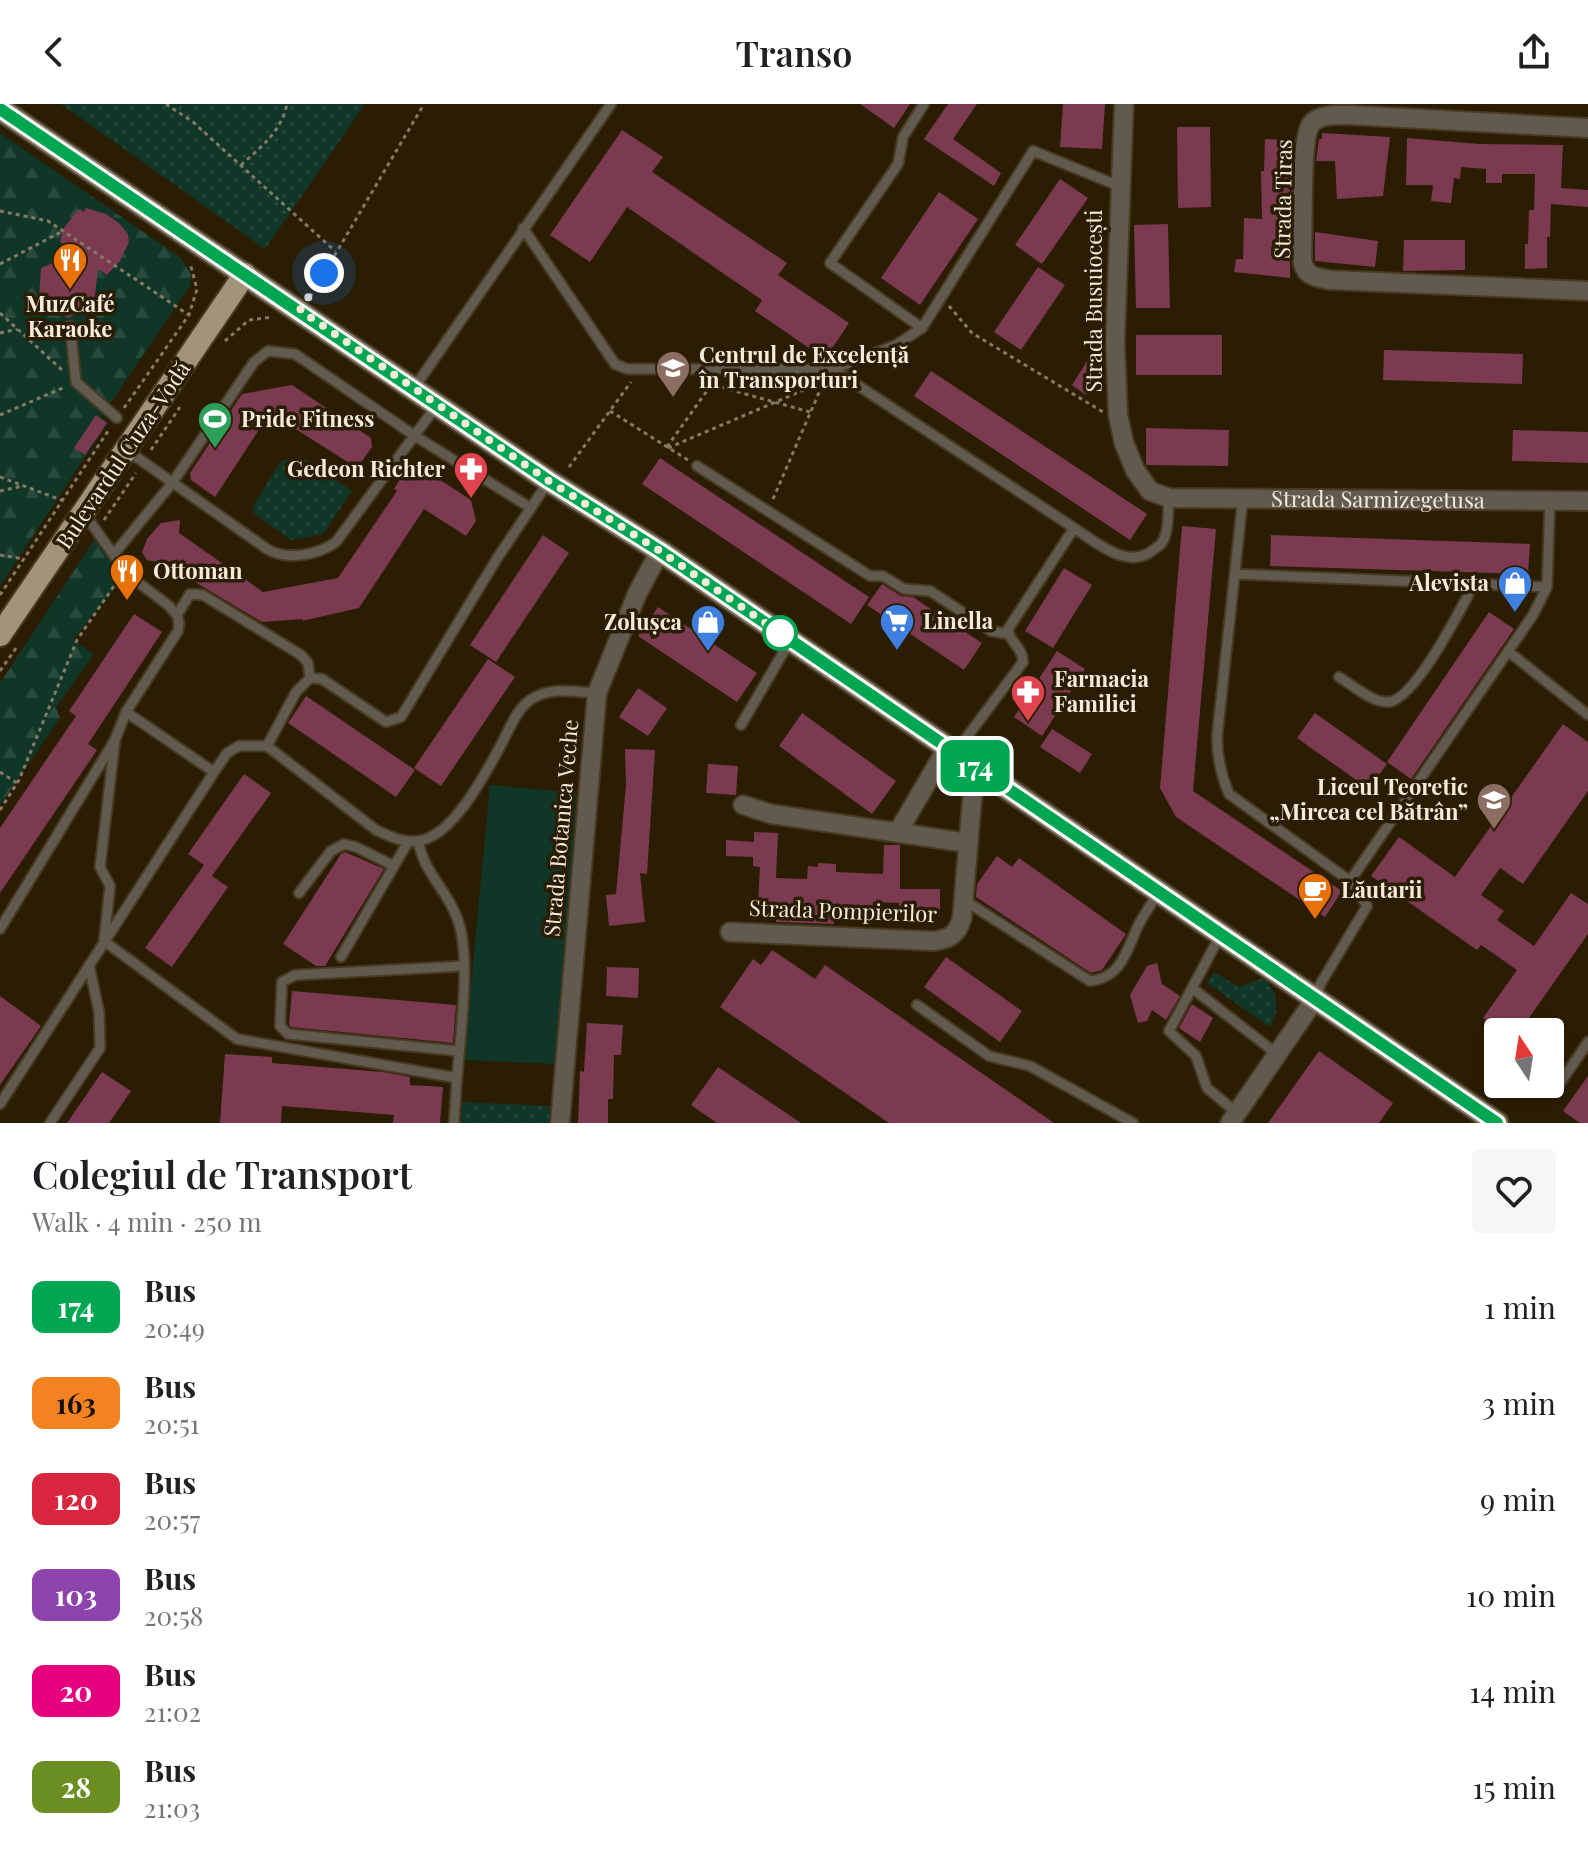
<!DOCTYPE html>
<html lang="en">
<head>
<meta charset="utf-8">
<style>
	body { margin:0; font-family:"Playfair Display",serif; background:#f6f6f6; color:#202124; height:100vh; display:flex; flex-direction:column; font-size:30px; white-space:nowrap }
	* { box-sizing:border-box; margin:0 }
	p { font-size:26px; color:#757577 }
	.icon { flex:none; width:44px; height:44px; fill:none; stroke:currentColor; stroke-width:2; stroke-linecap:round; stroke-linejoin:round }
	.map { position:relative; height:1019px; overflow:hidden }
	.details { display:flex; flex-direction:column; background:#fff; flex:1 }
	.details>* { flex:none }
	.badge { padding:0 16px; border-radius:12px; font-size:28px; line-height:52px }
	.needle { width:52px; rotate:348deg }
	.controls { position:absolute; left:1484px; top:914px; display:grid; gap:16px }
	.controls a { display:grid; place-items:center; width:80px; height:80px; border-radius:8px; background:#fff; box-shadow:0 2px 6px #0004; font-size:40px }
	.you { position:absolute; width:40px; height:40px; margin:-20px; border:6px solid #fff; border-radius:50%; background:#1a73e8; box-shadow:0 0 0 12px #1a73e833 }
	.map>.badge { position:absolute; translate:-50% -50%; box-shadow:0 0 0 4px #fff }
	.round { display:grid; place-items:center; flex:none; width:84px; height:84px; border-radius:8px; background:#f6f6f6 }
	.headline { display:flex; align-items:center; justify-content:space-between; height:136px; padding:0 32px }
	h1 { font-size:38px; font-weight:600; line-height:60px }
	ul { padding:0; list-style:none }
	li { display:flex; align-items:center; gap:24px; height:96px; padding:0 32px }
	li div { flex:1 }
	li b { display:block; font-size:30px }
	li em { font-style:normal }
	li .badge { min-width:88px; font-weight:700; text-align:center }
	header { display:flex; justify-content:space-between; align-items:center; height:104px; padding:0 32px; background:#fff; font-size:36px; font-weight:600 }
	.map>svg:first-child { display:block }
	.grass { fill:url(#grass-dots) }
	.forest { fill:url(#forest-firs) }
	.garden { fill:#0f3627 }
	.building { fill:#7b3a50 }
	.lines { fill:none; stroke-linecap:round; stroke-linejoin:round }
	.service-casing { stroke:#473a21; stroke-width:13 }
	.minor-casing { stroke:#473a21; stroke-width:22 }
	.secondary-casing { stroke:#473a21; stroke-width:26 }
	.primary-casing { stroke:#473a21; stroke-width:26 }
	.path { stroke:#867a64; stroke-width:3; stroke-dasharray:4 4; stroke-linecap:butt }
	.service { stroke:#615a4e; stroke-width:9 }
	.minor { stroke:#615a4e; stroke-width:18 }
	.secondary { stroke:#857b68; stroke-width:22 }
	.primary { stroke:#a2947b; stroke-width:22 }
	.line-casing { stroke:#fff; stroke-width:18 }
	.line { stroke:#00a651; stroke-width:12 }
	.walk { stroke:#f4ebdb; stroke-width:8; stroke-dasharray:0 14.4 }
	.stop-dot { fill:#fff; stroke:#00a651; stroke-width:4 }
	.labels { text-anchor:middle; stroke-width:7; stroke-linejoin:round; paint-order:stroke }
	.street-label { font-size:22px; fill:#f4ebdb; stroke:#2b1d03 }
	.poi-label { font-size:22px; font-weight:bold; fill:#f4ebdb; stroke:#2b1d03; text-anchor:start }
</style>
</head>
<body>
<header><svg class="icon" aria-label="back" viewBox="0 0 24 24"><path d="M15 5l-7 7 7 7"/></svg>Transo<svg class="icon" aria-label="share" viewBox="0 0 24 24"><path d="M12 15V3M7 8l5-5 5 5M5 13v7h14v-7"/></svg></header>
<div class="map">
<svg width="1588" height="1019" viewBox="0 0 1588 1019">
	<defs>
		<pattern id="grass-dots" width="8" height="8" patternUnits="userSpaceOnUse" patternTransform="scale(2)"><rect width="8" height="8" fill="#0f3627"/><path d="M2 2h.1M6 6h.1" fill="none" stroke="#274a3c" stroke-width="1.8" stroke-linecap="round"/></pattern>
		<pattern id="forest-firs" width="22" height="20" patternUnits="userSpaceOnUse" patternTransform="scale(2)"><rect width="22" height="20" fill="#0f3627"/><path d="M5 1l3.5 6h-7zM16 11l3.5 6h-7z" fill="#274a3c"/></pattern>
	</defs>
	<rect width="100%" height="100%" fill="#2b1d03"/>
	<path class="grass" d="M 61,0 L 365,0 L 265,145 Z
		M 302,353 L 352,387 L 323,430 L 291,436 L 253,409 L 254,401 L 281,357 Z
		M 1214,868 L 1239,883 L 1264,874 C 1279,890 1280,905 1270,923 L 1207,879 Z
		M 462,998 L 550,1002 L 549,1019 L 461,1019 Z"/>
	<path class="forest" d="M 0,29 L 181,154 L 191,170 L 190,182 L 101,313 L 108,318 L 0,482 Z
		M 95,435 L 123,474 L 73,536 L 94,550 L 56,603 L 60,614 L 0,701 L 0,579 Z"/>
	<path class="garden" d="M 490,681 L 577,689 L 555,960 L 464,956 Z"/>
	<path class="building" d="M 860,0 L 910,0 L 894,24 Z
		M 948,0 L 977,0 L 953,35 L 1001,69 L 994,82 L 924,35 Z
		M 1063,0 L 1105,0 L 1102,45 L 1060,43 Z
		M 1177,23 L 1210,23 L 1211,103 L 1178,104 Z
		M 622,26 L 663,53 L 652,68 L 787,159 L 778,171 L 849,219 L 825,255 L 755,207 L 762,196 L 627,103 L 590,158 L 550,131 Z
		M 1322,29 L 1390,33 L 1383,92 L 1337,95 L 1335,57 L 1316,57 L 1319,35 L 1322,35 Z
		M 1407,34 L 1479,40 L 1563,41 L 1561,84 L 1588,86 L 1588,103 L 1551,100 L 1550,133 L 1547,133 L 1547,164 L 1525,165 L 1525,140 L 1528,140 L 1529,106 L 1534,106 L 1535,70 L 1502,70 L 1502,79 L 1486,79 L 1486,65 L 1461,63 L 1460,75 L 1454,74 L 1451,99 L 1431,97 L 1433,81 L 1406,81 Z
		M 1265,35 L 1290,36 L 1290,174 L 1234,168 L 1236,155 L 1243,155 L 1244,114 L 1262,115 L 1261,67 L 1264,67 Z
		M 1060,75 L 1088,94 L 1042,160 L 1015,141 Z
		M 939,88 L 978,115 L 920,201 L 881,174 Z
		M 86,104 L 106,110 L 119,119 L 128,130 L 129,138 L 120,157 L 107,171 L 98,165 L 94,199 L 68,214 L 39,195 L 41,164 L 76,149 L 60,138 L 63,125 L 79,105 L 84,108 Z
		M 1168,120 L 1170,204 L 1136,204 L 1134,121 Z
		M 1315,128 L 1378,137 L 1375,163 L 1315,157 Z
		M 1404,136 L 1465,136 L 1465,166 L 1403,167 Z
		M 1038,163 L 1065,181 L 1021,246 L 994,228 Z
		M 1136,231 L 1222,231 L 1222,271 L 1136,271 Z
		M 1384,246 L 1523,250 L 1522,280 L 1383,276 Z
		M 1089,254 L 1104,263 L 1086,291 L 1072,281 Z
		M 931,267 L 1147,410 L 1130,436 L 914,292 Z
		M 292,281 L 371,334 L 372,343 L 357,364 L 283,317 L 262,321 L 215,393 L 191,376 L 190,369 L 242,290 Z
		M 96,311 L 107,319 L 85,351 L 74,344 Z
		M 1146,324 L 1229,326 L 1228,362 L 1146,361 Z
		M 1513,326 L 1588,328 L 1588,359 L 1512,357 Z
		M 660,354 L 869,493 L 851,520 L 642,380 Z
		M 425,366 L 471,396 L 476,417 L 466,432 L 424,405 L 359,504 L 302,517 L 303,515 L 262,518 L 165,460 L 147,456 L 142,448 L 147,435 L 161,419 L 180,416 L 179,429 L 263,488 L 338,474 L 397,387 L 394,385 L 403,370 Z
		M 1182,422 L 1216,425 L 1193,687 L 1342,787 L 1325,813 L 1176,713 L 1160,684 Z
		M 543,431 L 569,449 L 496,558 L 470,541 Z
		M 1271,431 L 1530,440 L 1528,470 L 1270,462 Z
		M 1064,464 L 1092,481 L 1053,544 L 1025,527 Z
		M 882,480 L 901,492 L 913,493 L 982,539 L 964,566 L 867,501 Z
		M 658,503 L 757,569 L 737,598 L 638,532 Z
		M 1489,508 L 1514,525 L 1411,675 L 1387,658 Z
		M 134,510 L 162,528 L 88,640 L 97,646 L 0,789 L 0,724 L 76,612 L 69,607 Z
		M 1057,547 L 1085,565 L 1042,632 L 1014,613 Z
		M 488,555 L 515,573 L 441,682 L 414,664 Z
		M 638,584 L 667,604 L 648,632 L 619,613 Z
		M 306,592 L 415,666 L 396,693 L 288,619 Z
		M 802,609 L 896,677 L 872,710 L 779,642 Z
		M 1315,609 L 1387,660 L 1369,685 L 1297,634 Z
		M 1563,620 L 1588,638 L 1588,687 L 1523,780 L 1500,764 L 1481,791 L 1504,807 L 1497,816 L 1534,842 L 1571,789 L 1588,800 L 1588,830 L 1519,928 L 1504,928 L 1483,914 L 1517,866 L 1481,841 L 1477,846 L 1371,772 L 1399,733 L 1455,773 Z
		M 1052,625 L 1092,650 L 1080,669 L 1040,643 Z
		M 625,645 L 655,646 L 647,770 L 640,769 L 645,818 L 609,822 L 606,791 L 616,790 L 626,681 Z
		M 708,660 L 738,662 L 736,691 L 706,689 Z
		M 244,670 L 271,689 L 212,772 L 228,783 L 172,863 L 145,844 L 204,761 L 188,750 Z
		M 754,728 L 778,729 L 776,774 L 807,775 L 808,762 L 818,763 L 818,759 L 836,760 L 836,768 L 883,770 L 884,741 L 900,741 L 900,785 L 940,785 L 940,812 L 899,813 L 899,799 L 873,798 L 872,817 L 834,815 L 834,820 L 776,818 L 777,801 L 758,800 L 760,763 L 753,762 L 753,753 L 726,752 L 726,736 L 754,738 Z
		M 345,748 L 384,765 L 325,862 L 316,862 L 283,840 L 341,750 Z
		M 997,752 L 1012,763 L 1019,754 L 1126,830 L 1102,866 L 1091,869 L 976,793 L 977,780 Z
		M 772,846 L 815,875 L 825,861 L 1054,1019 L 889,1019 L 720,903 L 753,855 L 761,861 Z
		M 946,853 L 1022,907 L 1000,938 L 924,883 Z
		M 1157,859 L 1162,880 L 1180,892 L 1166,916 L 1152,906 L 1147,917 L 1138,919 L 1130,891 L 1147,862 Z
		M 607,863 L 639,864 L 638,894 L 606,892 Z
		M 292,887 L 456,901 L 453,939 L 291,923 L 289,920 Z
		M 0,892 L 41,922 L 0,981 Z
		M 1192,900 L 1213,914 L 1200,938 L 1179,924 Z
		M 587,919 L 623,921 L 621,951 L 614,951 L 613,995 L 608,995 L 608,1019 L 578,1019 L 580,967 L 584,968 Z
		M 1319,947 L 1393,999 L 1379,1019 L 1268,1019 Z
		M 225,950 L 272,953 L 272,959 L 383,968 L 410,973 L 410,981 L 443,983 L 440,1019 L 393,1019 L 394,1011 L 282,1002 L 281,1019 L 220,1019 Z
		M 718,963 L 801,1019 L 717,1019 L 691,1001 Z
		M 102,968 L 131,987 L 109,1019 L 67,1019 Z
		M 1588,972 L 1588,1019 L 1580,1019 L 1563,1007 Z"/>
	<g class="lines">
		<g class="service-casing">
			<path id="service" d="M 523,124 L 615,260 L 627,265 L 833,265 L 896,241 L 922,224 L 1033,47 L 1119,82
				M 70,222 L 76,278 L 117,314
				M 922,224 L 830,159 L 898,60 L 903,33 L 924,0
				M 833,265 L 1074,424
				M 414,284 L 611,0
				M 125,345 L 267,445 C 287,457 318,451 336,438 L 437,301
				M 697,362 L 870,472 L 883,472 L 904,485 L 930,487 L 991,527 L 1008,530
				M 1243,393 L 1217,633 C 1217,654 1221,671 1229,690 L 1350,777 L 1533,511 L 1547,483 L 1550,397
				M 114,450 L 173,378 L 254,258 L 268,247 L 295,250 L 415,332 L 531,404
				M 1235,470 L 1547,483
				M 177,511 L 190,490 L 203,491 L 301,551 L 308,559 L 310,574
				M 1509,548 L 1588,611
				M 1339,573 C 1352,581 1373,599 1388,598 C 1414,597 1462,503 1474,480
				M 126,608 L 214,668 L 227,649 L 239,642 L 267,642 L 376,726 C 389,732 402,739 417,737 C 453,734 487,667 503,637 C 511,621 519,601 535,593 C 554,583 577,588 597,589
				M 741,621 L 790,537
				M 115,636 L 100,763 L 110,782 L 104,837 L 237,935 L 457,974 L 454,1019
				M 267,642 L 296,588 L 310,574 L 322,575 L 386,618 L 401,613 L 496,456 L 549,377
				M 955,649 L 1023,558 C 1023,543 1009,539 1008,525 L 1074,424 C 1096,438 1128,467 1153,446 C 1158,443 1164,439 1165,432 C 1169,421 1168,406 1169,394
				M 418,737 C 425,771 446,784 457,814 C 472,851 460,932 457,974
				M 299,789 L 331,747 L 344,740 L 356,743 L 394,762
				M 964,796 L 1090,877 C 1122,874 1127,845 1138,822 C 1144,810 1152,799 1159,788
				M 0,825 L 115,636 L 126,608 L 178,527 L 179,519 L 177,511 L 168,501 L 127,470 L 84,409
				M 1221,830 L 1169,927 L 1196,952 L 1207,984 L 1237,1009
				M 341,853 L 408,738
				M 1192,884 L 1277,950
				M 1315,894 L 1321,879 L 1367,802 L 1350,777
				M 917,901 L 989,952 L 1030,962 L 1133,1019
				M 459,947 L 288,930 L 280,922 L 282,878 L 295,871 L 464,862
				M 1558,982 L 1588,938
				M 0,1000 L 214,668
				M 50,1019 L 100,944 L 99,908 L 89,861"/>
		</g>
		<g class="minor-casing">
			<g id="minor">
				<path id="s1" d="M 1124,0 L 1115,237 L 1118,311 L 1124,339 L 1135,366 L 1150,387 L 1169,394 L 1588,397"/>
				<path d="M 1588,24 L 1349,11 C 1336,11 1321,10 1312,19 C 1299,32 1304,128 1302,152 C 1303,171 1312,173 1330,176 L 1588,187"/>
				<path d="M 743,701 L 771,710 L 968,739"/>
				<path d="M 898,728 L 947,644"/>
				<path d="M 730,828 L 933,837 C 950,835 957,831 962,814 L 975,661"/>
				<path d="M 560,1019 L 597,589 L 637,490 L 660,447"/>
				<path d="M 1230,1019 L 1315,895"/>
			</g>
		</g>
		<g class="secondary-casing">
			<path id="secondary" d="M 0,5 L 549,377 L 660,447 L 1497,1019"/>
		</g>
		<g class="primary-casing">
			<path id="primary" d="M 0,531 L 245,170"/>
		</g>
		<path class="path" d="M 166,0 L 193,18 L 335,147
			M 241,61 C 261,43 281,28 287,0
			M 0,107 L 48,117 L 189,211
			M 0,160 L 63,127
			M 310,193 L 424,0
			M 949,202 L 972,229 L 1103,308
			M 0,209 L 62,266
			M 0,229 L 17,225
			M 225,237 L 249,216 L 273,213
			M 706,279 L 810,308
			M 124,304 L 189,211 L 197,185 L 190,159
			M 610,307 L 688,356
			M 0,311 L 65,283
			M 667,343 L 711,281
			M 668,344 L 820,279
			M 151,346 L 180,303
			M 569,363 L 631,278
			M 0,373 L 64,397
			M 0,387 L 23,382
			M 773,395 L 824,277
			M 104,416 L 136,369
			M 0,451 L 24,455
			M 0,491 L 110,324
			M 0,567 L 16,544
			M 0,668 L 17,679
			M 0,706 L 19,676 L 77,536 L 116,479"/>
		<use href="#service" class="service"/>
		<use href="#minor" class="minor"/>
		<use href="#secondary" class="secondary"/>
		<use href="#primary" class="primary"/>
	</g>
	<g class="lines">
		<g class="line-casing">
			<path id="line" d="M 0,5 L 549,377 L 660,447 L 1497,1019"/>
		</g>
		<use href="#line" class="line"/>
		<path class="walk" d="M 324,169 L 300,206 L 549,377 L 660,447 L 780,529"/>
	</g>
	<defs>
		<g id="restaurant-pin" transform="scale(1.8)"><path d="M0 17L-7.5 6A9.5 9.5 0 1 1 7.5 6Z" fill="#e8710a" stroke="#2b1d03"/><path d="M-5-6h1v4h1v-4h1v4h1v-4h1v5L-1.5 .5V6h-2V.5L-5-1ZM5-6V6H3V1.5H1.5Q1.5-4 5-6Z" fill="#fff"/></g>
		<g id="university-pin" transform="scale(1.8)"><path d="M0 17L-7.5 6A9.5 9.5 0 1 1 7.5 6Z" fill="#8d6e63" stroke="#2b1d03"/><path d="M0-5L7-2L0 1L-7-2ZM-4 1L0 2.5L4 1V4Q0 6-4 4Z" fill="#fff"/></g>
		<g id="stadium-pin" transform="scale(1.8)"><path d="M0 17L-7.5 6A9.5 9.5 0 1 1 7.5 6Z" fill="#2e9e5b" stroke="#2b1d03"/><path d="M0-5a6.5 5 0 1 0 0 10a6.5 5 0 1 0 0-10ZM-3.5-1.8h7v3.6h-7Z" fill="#fff"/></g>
		<g id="pharmacy-pin" transform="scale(1.8)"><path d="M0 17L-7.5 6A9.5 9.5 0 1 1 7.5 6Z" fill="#e0444e" stroke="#2b1d03"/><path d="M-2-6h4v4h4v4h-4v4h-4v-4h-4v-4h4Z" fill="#fff"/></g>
		<g id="shop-pin" transform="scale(1.8)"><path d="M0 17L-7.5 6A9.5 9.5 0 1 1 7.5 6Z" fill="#3f7fe0" stroke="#2b1d03"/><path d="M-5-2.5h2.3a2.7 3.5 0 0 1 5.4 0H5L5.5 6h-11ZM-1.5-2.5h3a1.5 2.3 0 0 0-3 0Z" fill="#fff"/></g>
		<g id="supermarket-pin" transform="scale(1.8)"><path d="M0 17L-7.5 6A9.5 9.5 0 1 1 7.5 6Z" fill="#3f7fe0" stroke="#2b1d03"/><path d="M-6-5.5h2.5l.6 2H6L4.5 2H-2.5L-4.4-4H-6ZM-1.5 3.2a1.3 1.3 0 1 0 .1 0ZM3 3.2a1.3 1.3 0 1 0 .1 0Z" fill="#fff"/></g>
		<g id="school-pin" transform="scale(1.8)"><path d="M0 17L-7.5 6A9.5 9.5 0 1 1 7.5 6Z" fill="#8d6e63" stroke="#2b1d03"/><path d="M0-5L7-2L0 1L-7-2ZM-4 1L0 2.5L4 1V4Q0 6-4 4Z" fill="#fff"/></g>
		<g id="cafe-pin" transform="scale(1.8)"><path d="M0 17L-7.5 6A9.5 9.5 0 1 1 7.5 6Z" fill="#e8710a" stroke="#2b1d03"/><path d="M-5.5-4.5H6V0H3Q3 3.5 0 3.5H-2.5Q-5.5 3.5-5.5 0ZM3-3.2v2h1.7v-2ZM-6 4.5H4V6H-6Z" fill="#fff"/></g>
	</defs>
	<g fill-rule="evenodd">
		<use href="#restaurant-pin" x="70" y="156"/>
		<use href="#university-pin" x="673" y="264"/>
		<use href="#stadium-pin" x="215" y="315"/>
		<use href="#pharmacy-pin" x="471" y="365"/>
		<use href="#restaurant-pin" x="127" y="467"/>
		<use href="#shop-pin" x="1515" y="479"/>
		<use href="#supermarket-pin" x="897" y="517"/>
		<use href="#shop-pin" x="708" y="518"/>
		<use href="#pharmacy-pin" x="1028" y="588"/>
		<use href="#school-pin" x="1494" y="696"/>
		<use href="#cafe-pin" x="1315" y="786"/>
	</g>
	<circle class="stop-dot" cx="780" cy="529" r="16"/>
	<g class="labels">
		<g class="street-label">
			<text transform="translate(1283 95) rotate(-89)" y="8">Strada Tiras</text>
			<text transform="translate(1094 197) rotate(-90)" y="8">Strada Busuiocești</text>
			<text transform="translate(123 351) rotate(-56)" y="8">Bulevardul Cuza-Vodă</text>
			<text dy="8" stroke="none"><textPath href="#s1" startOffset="624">Strada Sarmizegetusa</textPath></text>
			<text transform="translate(561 724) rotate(-85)" y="8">Strada Botanica Veche</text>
			<text transform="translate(843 807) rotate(2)" y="8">Strada Pompierilor</text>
		</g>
		<g class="poi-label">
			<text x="70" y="208" text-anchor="middle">MuzCafé<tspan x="70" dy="25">Karaoke</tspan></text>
			<text x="699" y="259">Centrul de Excelență<tspan x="699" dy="25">în Transporturi</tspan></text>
			<text x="241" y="323">Pride Fitness</text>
			<text x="445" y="373" text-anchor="end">Gedeon Richter</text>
			<text x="153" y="475">Ottoman</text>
			<text x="1489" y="487" text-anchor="end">Alevista</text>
			<text x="923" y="525">Linella</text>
			<text x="682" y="526" text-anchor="end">Zolușca</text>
			<text x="1054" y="583">Farmacia<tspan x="1054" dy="25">Familiei</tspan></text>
			<text x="1468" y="691" text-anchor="end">Liceul Teoretic<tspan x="1468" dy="25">„Mircea cel Bătrân”</tspan></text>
			<text x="1341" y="794">Lăutarii</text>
		</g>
	</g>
</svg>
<div class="controls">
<a><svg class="needle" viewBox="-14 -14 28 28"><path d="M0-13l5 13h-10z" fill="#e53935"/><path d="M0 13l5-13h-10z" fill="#757577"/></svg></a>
</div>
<div class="you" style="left:324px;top:169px"></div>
<b class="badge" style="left:975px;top:662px;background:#00a651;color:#fff">174</b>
</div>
<section class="details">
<div class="headline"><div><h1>Colegiul de Transport</h1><p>Walk · 4 min · 250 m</p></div><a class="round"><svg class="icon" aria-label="heart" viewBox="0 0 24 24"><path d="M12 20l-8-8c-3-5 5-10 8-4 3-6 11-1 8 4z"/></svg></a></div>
<ul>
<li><span class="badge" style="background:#00a651;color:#fff">174</span><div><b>Bus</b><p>20:49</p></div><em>1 min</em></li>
<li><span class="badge" style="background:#f58220;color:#111">163</span><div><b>Bus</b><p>20:51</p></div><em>3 min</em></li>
<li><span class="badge" style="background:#d7263d;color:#fff">120</span><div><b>Bus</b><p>20:57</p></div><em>9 min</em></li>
<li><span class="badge" style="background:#8e44ad;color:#fff">103</span><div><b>Bus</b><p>20:58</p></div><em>10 min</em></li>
<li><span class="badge" style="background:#e6007e;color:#fff">20</span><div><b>Bus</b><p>21:02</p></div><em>14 min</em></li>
<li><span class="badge" style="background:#6b8e23;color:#fff">28</span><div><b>Bus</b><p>21:03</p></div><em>15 min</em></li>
</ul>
</section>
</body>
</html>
